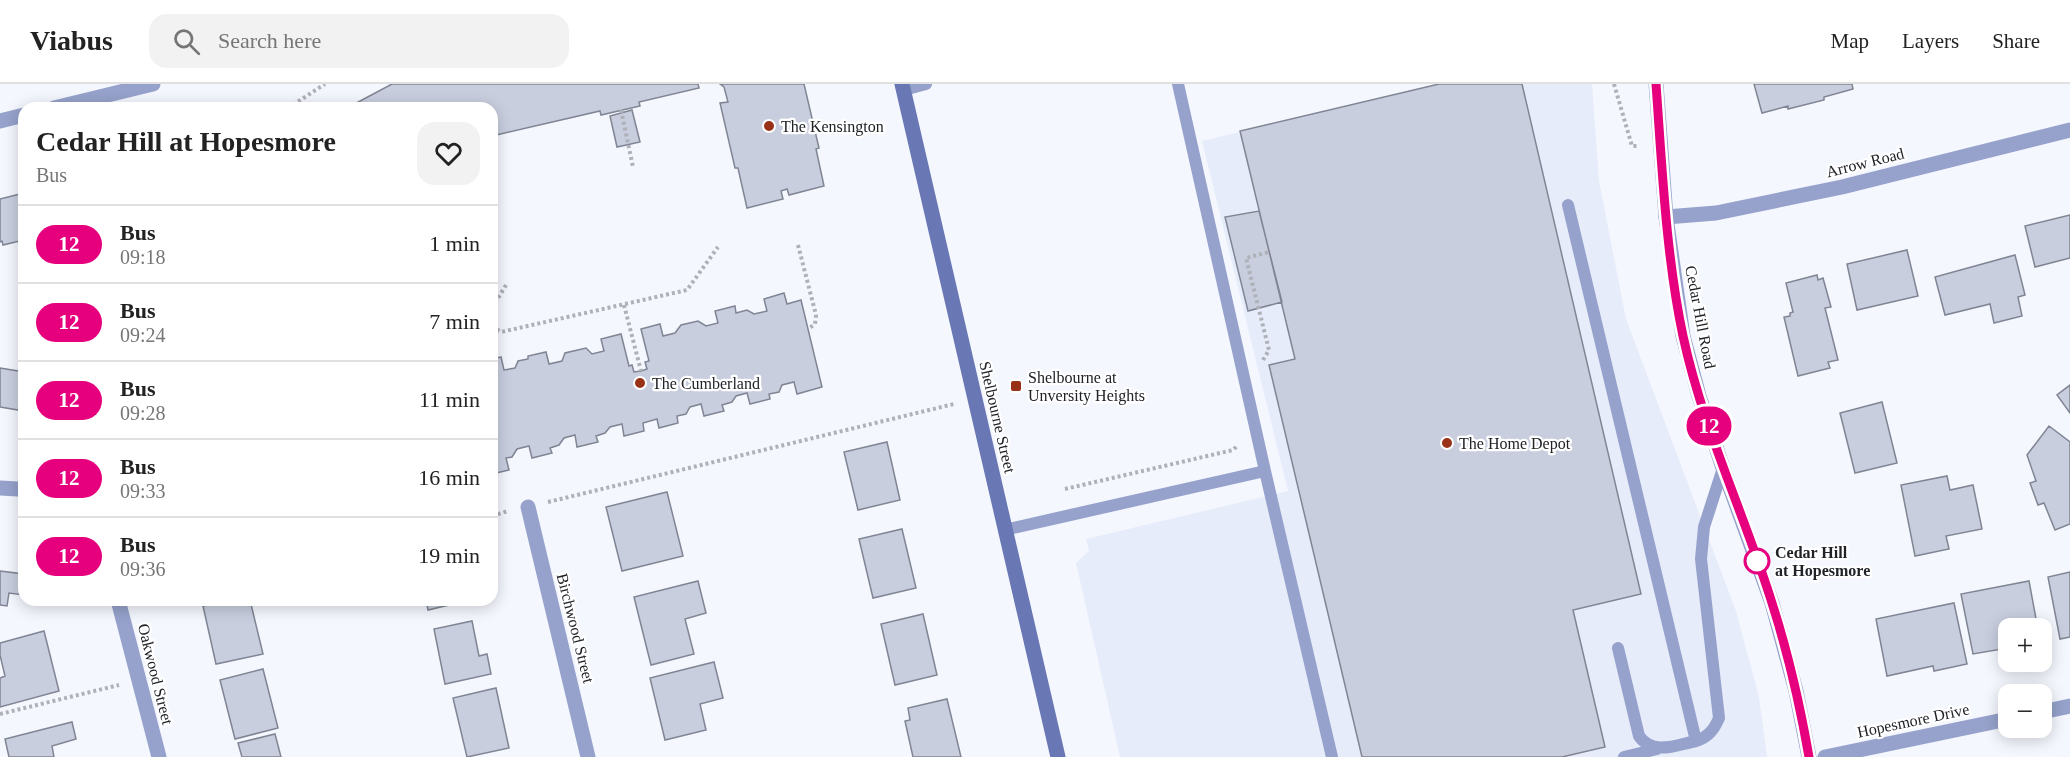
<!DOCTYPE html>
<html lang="en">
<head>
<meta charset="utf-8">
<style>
	body { margin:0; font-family:Georgia,serif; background:#f2f2f2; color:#222; height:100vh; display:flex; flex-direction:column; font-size:22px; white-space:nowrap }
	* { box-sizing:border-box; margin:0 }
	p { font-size:20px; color:#767676 }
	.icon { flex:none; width:33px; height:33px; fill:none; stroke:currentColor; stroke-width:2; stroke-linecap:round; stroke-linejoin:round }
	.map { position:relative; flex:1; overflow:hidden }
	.sheet { position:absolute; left:18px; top:18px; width:480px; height:504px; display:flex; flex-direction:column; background:#fff; border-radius:18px; box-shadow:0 3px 15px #0003 }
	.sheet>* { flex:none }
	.badge { padding:0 12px; border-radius:20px; font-size:21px; line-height:39px }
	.controls { position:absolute; left:1998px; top:534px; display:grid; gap:12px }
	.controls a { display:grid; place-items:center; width:54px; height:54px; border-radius:12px; background:#fff; box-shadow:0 3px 15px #0003; font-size:30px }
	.map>.badge { position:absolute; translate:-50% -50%; box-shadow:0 0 0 3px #fff }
	.round { display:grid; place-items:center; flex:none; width:63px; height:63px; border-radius:18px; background:#f2f2f2 }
	.head { display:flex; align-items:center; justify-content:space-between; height:102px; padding:0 18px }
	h1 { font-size:28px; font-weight:700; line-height:45px }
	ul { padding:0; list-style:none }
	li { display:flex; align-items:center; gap:18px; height:78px; padding:0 18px; border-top:2px solid #e0e0e0 }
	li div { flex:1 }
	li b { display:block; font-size:22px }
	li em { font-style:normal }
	li .badge { min-width:66px; font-weight:700; text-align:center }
	header { display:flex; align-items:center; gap:36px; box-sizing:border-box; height:84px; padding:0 30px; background:#fff; border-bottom:2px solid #e0e0e0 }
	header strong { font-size:28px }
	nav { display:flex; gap:33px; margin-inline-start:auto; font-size:21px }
	.search { width:420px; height:54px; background:#f2f2f2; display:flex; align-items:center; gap:15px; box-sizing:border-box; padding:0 21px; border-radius:18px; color:#767676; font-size:22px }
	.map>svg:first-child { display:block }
	.built { fill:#e7ecfa }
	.building { fill:#c9cedf; stroke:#808594; stroke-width:1.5 }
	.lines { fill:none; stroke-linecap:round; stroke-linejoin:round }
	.path { stroke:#afb1b8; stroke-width:4; stroke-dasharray:3 3; stroke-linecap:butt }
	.service { stroke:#96a2cb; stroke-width:12 }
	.minor { stroke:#96a2cb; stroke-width:15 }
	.tertiary { stroke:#96a2cb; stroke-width:15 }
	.secondary { stroke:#6977b4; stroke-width:15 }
	.line-casing { stroke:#fff; stroke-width:14 }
	.line { stroke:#e6007e; stroke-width:9 }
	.poi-dot { fill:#993118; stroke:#fff; stroke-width:2 }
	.stop-dot { fill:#fff; stroke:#e6007e; stroke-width:3 }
	.labels { text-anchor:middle; stroke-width:4.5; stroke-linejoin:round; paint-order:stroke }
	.poi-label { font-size:16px; fill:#202228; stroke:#fff; text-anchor:start }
	.street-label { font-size:16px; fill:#202228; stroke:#fff }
	.stop-label { font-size:16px; font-weight:bold; fill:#202228; stroke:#fff; text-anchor:start }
</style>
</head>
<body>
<header>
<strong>Viabus</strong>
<div class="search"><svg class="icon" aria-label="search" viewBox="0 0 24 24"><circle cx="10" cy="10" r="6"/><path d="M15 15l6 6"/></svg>Search here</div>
<nav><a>Map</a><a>Layers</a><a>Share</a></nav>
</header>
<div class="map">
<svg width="2070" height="673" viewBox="0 0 2070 673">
	<rect width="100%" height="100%" fill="#f5f7fe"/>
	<path class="built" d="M 1443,0 L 1592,0 L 1599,97 L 1626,235 L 1736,527 L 1759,613 L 1767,673 L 1120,673 L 1076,479 L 1089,467 L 1086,455 L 1288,407 L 1202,57 Z"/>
	<path class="building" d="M 392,0 L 698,0 L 699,4 L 639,18 L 640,22 L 601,31 L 600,27 L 492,52 L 492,24 L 347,24 Z
		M 720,0 L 804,0 L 819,64 L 816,65 L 824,102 L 789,111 L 787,105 L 781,107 L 783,115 L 747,124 L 738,84 L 735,84 L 720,19 L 728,18 L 724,3 Z
		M 1439,0 L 1522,0 L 1641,510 L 1573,526 L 1605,663 L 1562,673 L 1362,673 L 1269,281 L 1295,275 L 1240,47 Z
		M 1754,0 L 1852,0 L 1853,5 L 1824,13 L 1824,16 L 1788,25 L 1788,22 L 1762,29 Z
		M 632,26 L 640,58 L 617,63 L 610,32 Z
		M 24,109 L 24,156 L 3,161 L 2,157 L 0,158 L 0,115 Z
		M 1259,127 L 1282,218 L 1248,227 L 1225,133 Z
		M 2070,131 L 2070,174 L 2035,183 L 2025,142 Z
		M 1907,166 L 1918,212 L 1857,226 L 1847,180 Z
		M 2015,171 L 2025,211 L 2018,213 L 2022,232 L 1994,239 L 1990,220 L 1945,231 L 1935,193 Z
		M 1817,191 L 1818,196 L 1823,194 L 1831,223 L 1825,224 L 1838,276 L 1828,278 L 1830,284 L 1798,292 L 1784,233 L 1790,232 L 1790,229 L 1793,228 L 1786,199 Z
		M 784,209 L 787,220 L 801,216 L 822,303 L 797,310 L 794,298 L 782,301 L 779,308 L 769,310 L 770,315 L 750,320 L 747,309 L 736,312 L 732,318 L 722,321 L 724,327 L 704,332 L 701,320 L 690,323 L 686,330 L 677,332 L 678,339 L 659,344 L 657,335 L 643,339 L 644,347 L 624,352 L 622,340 L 610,343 L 605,349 L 596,352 L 598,358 L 577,363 L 575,351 L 564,354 L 559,361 L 550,364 L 552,369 L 532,374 L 529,362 L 517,365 L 512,373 L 506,374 L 509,386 L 492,390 L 492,275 L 501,273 L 504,286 L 515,284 L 518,277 L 528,275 L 528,272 L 546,268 L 549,280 L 562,277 L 565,269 L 586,264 L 592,270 L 604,267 L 601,255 L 621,250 L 629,282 L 632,281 L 634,288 L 641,287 L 647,285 L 645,278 L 649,277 L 641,245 L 660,240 L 663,252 L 675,249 L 681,241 L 698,237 L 706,242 L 718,239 L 715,227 L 735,222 L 736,229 L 747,226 L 754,230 L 767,227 L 764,215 Z
		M 0,284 L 24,288 L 24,327 L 0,323 Z
		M 2070,301 L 2070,329 L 2057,311 Z
		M 1882,318 L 1897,379 L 1855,389 L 1840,329 Z
		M 2049,342 L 2070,358 L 2070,440 L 2055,446 L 2044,419 L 2038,421 L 2030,399 L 2036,397 L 2027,371 Z
		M 887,358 L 900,416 L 858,426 L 844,368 Z
		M 1947,392 L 1950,406 L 1973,401 L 1982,445 L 1946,452 L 1949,465 L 1915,472 L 1901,401 Z
		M 667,408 L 683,472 L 622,487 L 606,423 Z
		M 902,445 L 916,504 L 873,514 L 859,455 Z
		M 0,487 L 24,490 L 24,511 L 9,509 L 7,522 L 0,521 Z
		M 2070,488 L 2070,553 L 2060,555 L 2048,493 Z
		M 698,497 L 706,529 L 685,535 L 694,570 L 651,581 L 634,513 Z
		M 2029,497 L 2037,540 L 2008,544 L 2008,551 L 2005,552 L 2008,564 L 1973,570 L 1961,510 Z
		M 229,516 L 250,516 L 263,570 L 216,580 L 203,522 Z
		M 426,516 L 470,516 L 428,526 Z
		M 1954,519 L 1967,580 L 1934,587 L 1933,582 L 1887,592 L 1876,535 Z
		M 923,530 L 937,591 L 895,601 L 881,540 Z
		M 472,537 L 479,572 L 487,570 L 491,590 L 445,600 L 434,545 Z
		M 44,547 L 59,607 L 0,623 L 0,594 L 5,592 L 0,571 L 0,559 Z
		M 714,578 L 723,614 L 700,620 L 706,646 L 665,656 L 650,594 Z
		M 263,585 L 278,644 L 235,655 L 220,596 Z
		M 496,604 L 509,664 L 467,673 L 453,614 Z
		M 947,615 L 961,673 L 913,673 L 905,637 L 910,636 L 908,624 Z
		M 72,638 L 76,655 L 52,662 L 54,673 L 9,673 L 5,655 Z
		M 275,650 L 281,673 L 242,673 L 238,659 Z"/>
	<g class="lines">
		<path class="path" d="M 1614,0 L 1632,62 L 1639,62
			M 288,24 L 325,0
			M 621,26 L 633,83
			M 798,161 L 816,231 L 815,240 L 808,245
			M 624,221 L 641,287
			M 492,224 L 506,201
			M 492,242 L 501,248 L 687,206 L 718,163
			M 1263,276 L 1269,266 L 1246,174 L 1269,168
			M 1065,405 L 1233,366 L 1237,362
			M 548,418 L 954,320
			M 492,432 L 508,427
			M 140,519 L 151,516
			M 0,630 L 119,601"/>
		<path class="service" d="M 1178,0 L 1265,387
			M 904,6 L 926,0
			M 1568,121 L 1696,657 C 1676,661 1653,672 1639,652 L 1618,564
			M 1004,446 L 1265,387 L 1332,673
			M 1696,657 C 1708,653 1714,646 1719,634 L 1701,475 L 1704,443 L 1723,384
			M 1624,673 L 1657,665"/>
		<path class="minor" d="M 54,24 L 153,0
			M 0,37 L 24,31
			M 1666,133 L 1716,129 L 1842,103 L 2070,46
			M 0,404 L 18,405 L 24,407
			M 528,423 L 588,673
			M 118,516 L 159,673
			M 2042,628 L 2070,622
			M 1825,673 L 2008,635"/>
		<path class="tertiary" d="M 1656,0 L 1666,133 L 1683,252 L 1699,312 L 1723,384 L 1772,519 L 1796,607 L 1809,673"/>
		<path class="secondary" d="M 902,0 L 1058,673"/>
	</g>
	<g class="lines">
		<g class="line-casing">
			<path id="line" d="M 1656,0 C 1662,82 1666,172 1683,252 C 1703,345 1744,429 1772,519 C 1788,569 1800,621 1809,673"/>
		</g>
		<use href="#line" class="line"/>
	</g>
	<g class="poi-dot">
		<circle cx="769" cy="42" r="6"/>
		<circle cx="640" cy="299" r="6"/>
		<rect x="1010" y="296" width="12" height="12" rx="3"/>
		<circle cx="1447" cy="359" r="6"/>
	</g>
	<circle class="stop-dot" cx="1757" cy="477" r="12"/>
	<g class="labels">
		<g class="poi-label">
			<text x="781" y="48">The Kensington</text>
			<text x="1028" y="299">Shelbourne at<tspan x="1028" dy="18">Unversity Heights</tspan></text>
			<text x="652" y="305">The Cumberland</text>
			<text x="1459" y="365">The Home Depot</text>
		</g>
		<g class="street-label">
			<text transform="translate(1865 78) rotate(-14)" y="6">Arrow Road</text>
			<text transform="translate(1701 233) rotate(79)" y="6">Cedar Hill Road</text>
			<text transform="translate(998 333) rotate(77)" y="6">Shelbourne Street</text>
			<text transform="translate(576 544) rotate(76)" y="6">Birchwood Street</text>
			<text transform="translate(156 590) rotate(76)" y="6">Oakwood Street</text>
			<text transform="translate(1913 636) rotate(-12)" y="6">Hopesmore Drive</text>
		</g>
		<g class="stop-label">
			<text x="1775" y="474">Cedar Hill<tspan x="1775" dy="18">at Hopesmore</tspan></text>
		</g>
	</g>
</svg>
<div class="controls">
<a>+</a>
<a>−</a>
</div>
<b class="badge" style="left:1709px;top:342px;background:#e6007e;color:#fff">12</b>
<section class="sheet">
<div class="head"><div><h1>Cedar Hill at Hopesmore</h1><p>Bus</p></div><a class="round"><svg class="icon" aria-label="heart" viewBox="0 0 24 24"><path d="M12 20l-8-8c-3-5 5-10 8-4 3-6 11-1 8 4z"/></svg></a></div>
<ul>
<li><span class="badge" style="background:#e6007e;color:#fff">12</span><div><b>Bus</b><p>09:18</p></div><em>1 min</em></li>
<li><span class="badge" style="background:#e6007e;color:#fff">12</span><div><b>Bus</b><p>09:24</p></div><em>7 min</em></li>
<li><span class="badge" style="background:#e6007e;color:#fff">12</span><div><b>Bus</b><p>09:28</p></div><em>11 min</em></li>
<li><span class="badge" style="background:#e6007e;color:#fff">12</span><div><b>Bus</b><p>09:33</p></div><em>16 min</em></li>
<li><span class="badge" style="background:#e6007e;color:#fff">12</span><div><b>Bus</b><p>09:36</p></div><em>19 min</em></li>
</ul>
</section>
</div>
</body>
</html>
